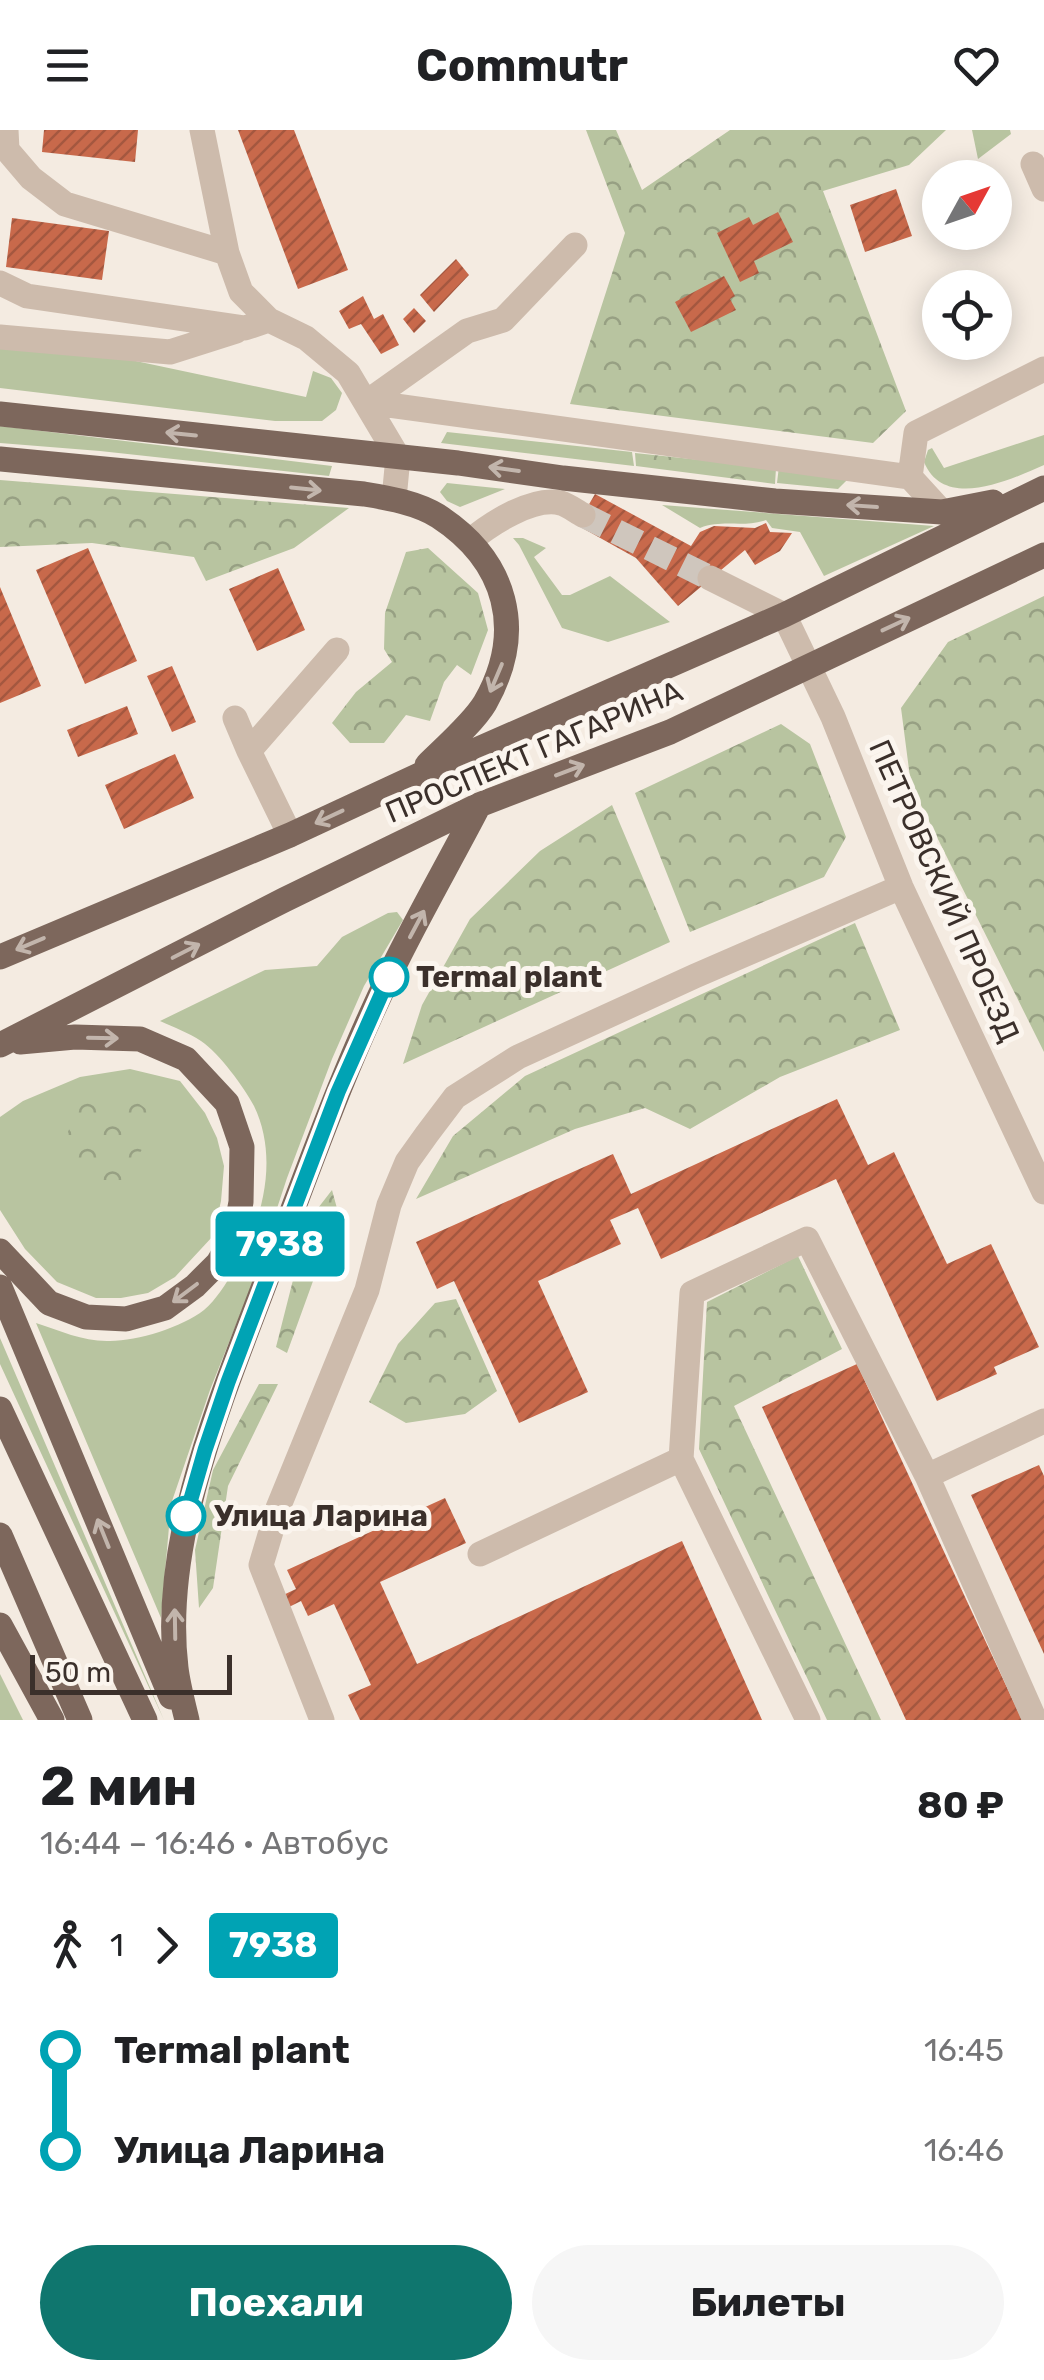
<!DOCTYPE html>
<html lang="ru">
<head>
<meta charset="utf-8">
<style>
	body { margin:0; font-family:Rubik,sans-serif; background:#f6f6f6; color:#202124; height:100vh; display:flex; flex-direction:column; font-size:38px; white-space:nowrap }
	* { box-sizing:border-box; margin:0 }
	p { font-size:32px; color:#757577 }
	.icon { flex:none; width:55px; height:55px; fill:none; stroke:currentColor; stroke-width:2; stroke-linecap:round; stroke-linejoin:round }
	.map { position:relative; height:1590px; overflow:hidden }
	.side { display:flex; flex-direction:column; background:#fff; flex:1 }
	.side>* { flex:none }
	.badge { padding:0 20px; border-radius:8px; font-size:35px; line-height:65px }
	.needle { width:65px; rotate:50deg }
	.buttons { position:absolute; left:922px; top:30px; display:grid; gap:20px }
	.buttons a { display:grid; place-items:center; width:90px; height:90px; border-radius:50%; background:#fff; box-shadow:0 5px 25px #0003; font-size:50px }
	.scale { position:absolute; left:30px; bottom:25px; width:202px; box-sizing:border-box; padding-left:10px; border:5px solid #3b302b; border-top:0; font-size:28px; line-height:35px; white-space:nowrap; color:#3b302b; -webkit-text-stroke:8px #fbf5ee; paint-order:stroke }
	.map>.badge { position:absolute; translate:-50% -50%; box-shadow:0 0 0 5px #fff }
	.legs { display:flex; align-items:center; gap:15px; height:110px; padding:0 40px; font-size:32px }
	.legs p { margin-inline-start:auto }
	.overview { display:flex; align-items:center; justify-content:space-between; height:170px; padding:0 40px }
	h1 { font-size:55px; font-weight:700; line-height:75px }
	.primary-button { display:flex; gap:20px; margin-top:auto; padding:20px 40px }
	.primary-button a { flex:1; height:115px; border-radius:60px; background:#0f766e; color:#fff; font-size:40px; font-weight:700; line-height:115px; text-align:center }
	.primary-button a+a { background:#f6f6f6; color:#202124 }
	ul { padding:0 40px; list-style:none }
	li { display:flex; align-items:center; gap:35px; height:100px; font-size:38px }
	li i { display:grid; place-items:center; width:15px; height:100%; margin:0 12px; background:currentColor }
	li i::after { content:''; width:25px; height:25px; margin:-12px; border:8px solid; border-radius:50%; background:#fff }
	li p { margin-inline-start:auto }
	li:first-child i { background:linear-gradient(#0000 50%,currentColor 0) }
	li:last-child i { background:linear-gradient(currentColor 50%,#0000 0) }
	header { display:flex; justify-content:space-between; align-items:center; height:130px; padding:0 40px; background:#fff; font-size:45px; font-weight:700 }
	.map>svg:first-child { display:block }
	.green { fill:#b8c4a0 }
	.forest { fill:url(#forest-crowns) }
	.building { fill:url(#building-hatch) }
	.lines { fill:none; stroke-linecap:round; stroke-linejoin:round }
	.minor-tunnel { stroke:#cfc6bd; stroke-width:25; stroke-dasharray:25 12; stroke-linecap:butt }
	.minor { stroke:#cdbbac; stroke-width:25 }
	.major { stroke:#7d675c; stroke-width:25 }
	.oneway { stroke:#c2b5ac }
	.line-1-casing { stroke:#fff; stroke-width:22 }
	.line-1 { stroke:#00a3b4; stroke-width:15 }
	.stop-1-dot { fill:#fff; stroke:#00a3b4; stroke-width:5 }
	.labels { text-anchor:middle; stroke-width:10; stroke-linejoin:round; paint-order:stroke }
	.street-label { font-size:30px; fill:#3b302b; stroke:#fbf5ee }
	.stop-label { font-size:30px; font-weight:bold; fill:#3b302b; stroke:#fbf5ee; text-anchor:start }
</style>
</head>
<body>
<header><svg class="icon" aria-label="menu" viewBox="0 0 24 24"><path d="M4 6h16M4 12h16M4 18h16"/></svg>Commutr<svg class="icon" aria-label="heart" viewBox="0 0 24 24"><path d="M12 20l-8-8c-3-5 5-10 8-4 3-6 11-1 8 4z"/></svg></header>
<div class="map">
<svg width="1044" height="1590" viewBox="0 0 1044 1590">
	<defs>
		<pattern id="forest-crowns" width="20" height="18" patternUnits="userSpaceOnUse" patternTransform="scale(2.5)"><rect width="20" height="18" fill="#b8c4a0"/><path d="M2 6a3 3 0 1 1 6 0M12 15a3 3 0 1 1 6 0" fill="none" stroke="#97a083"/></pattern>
		<pattern id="building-hatch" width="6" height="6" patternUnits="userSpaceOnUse" patternTransform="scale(2.5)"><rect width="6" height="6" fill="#c8694b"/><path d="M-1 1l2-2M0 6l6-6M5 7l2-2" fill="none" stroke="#a4573f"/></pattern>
	</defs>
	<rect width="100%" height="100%" fill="#f4ebe1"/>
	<path class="green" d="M 0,217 L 112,226 L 306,267 L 313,241 L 331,248 L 342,263 L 336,280 L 322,291 L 275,291 L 0,258 Z
		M 0,296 L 332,336 L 329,346 L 100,321 L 0,313 Z
		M 447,302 L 632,322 L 634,336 L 441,313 Z
		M 1044,305 L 1044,335 C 1010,350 944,381 924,332 L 928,320 L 932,318 L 944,338 Z
		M 779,336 L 851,346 L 838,359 L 777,353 Z
		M 447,353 L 505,359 L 460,377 L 447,371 L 440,362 Z
		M 662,375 L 934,396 L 824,446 L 800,402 L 772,398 L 766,390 C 743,398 723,389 700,398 Z
		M 513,408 L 523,408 L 546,418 L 534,427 L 562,465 L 570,465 L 610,446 L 670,492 L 608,512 L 562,498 L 519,415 Z
		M 397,782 L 403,790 L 364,856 L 332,929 L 287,1048 L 251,1157 L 210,1260 L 171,1374 L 161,1488 L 36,1193 C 61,1201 84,1212 110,1211 C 138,1211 182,1197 204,1180 C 217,1169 227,1152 236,1137 C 263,1089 279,1028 254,976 C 244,957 219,923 201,911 C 189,903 173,897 160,891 L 265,840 L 317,836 L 342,807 L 388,783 Z
		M 130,939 L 180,951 L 205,983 L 217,1008 L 224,1036 L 221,1071 L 213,1106 L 175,1147 L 148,1163 L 121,1168 L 96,1168 L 57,1152 L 25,1119 L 0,1080 L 0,987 L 23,971 L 80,947 Z
		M 0,1208 L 164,1590 L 0,1234 Z
		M 0,1544 L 23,1590 L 0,1590 Z"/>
	<path class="forest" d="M 586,0 L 616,0 L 642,60 L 730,0 L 946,0 L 909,35 L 823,61 L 906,281 L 873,313 L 570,274 L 625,103 Z
		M 972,0 L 1010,0 L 1011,4 L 978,29 Z
		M 635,323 L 776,338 L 775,354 L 636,336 Z
		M 0,350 L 349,378 L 294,418 L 206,451 L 194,427 L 92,413 L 0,417 Z
		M 428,418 L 478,463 L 488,500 L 471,545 L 457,535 L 444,552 L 430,591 L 406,585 L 384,613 L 350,613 L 332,593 L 356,562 L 392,532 L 384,519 L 385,483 L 406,422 Z
		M 1044,466 L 1044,922 L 911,655 L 901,578 L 948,512 Z
		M 781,594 L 810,614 L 846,707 L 824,747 L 690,802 L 635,663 Z
		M 612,675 L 670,812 L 403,934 L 422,875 L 470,789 L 540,721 Z
		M 855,793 L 900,900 L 780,947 L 690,999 L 645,978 L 575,999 L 416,1069 L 453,1006 L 525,946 Z
		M 122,961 L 161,990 L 110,1069 L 87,1055 L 67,1004 L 83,968 Z
		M 332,1060 L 338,1082 L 287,1223 L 276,1217 L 308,1091 Z
		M 798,1126 L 842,1219 L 734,1276 L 881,1590 L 827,1590 L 699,1319 L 707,1172 Z
		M 456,1169 L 497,1261 L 465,1284 L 406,1293 L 369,1272 L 398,1214 L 435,1173 Z
		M 259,1254 L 278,1254 L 228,1356 L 213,1458 L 199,1478 L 195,1420 L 213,1340 Z"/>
	<path class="building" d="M 44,0 L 138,0 L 135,32 L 42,22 Z
		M 238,0 L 294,0 L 348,140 L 298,159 Z
		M 896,59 L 912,106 L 865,122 L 850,75 Z
		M 778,82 L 793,112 L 754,131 L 759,143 L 740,152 L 717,103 L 749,87 L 753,95 Z
		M 12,88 L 109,101 L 102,150 L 6,137 Z
		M 456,129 L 469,145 L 434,182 L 420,165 Z
		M 724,146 L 735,166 L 730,169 L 736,180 L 691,202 L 675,172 Z
		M 363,166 L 374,189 L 383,184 L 399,215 L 381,224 L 361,194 L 349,199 L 339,181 Z
		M 414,178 L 426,191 L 414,203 L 403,189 Z
		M 595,364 L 691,416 L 700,402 L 714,396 L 755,398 L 766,393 L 770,402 L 792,403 L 780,421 L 755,435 L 745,420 L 678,476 L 636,428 L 577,395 Z
		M 88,418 L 137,531 L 85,554 L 36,440 Z
		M 278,438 L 305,500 L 257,521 L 229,459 Z
		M 0,457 L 41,556 L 0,573 Z
		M 172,536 L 196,592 L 172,602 L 147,546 Z
		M 127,576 L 138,604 L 78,627 L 67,600 Z
		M 175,624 L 194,668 L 124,699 L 105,655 Z
		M 837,969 L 868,1035 L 894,1022 L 947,1134 L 991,1114 L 1039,1217 L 994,1237 L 997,1244 L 937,1271 L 836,1049 L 661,1129 L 638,1078 L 610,1090 L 621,1114 L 538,1151 L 588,1262 L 519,1293 L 454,1151 L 437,1159 L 416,1112 L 613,1024 L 631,1064 Z
		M 857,1234 L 1022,1590 L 906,1590 L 762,1277 Z
		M 1039,1335 L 1044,1346 L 1044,1524 L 971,1365 Z
		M 445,1368 L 466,1413 L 380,1452 L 417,1534 L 682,1411 L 762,1590 L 360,1590 L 348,1565 L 371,1555 L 334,1474 L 308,1486 L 301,1471 L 285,1479 L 279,1467 L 296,1459 L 287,1440 Z"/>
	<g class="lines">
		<path class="minor-tunnel" d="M 583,385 L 710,448"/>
		<path class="minor" d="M 6,0 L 7,20 L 31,48 L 65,74 L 227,123
			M 202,0 L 227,123 L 241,162 L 269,190 L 306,208 L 348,243 L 398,327 L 394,369
			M 1033,34 L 1044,59
			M 0,153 L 27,166 L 245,198 L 269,190
			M 0,207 L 170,222 L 236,201
			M 367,272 L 910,347
			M 367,272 L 467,201 L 503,190 L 575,115
			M 942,382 L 910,347 L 916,303 L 1044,239
			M 470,411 C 490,394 533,366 561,373 C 568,375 577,382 583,385
			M 710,448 L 784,485 L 833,587 L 901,757 L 1044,1062
			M 235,588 L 249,621
			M 290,705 L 249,621 L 337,520
			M 681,1329 L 692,1163 L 807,1109 L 927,1346 L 1035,1590
			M 927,1346 L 1044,1291
			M 480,1424 L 681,1329 L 808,1590
			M 322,1590 L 261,1435 L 278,1378 L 367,1160 L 389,1075 L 407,1032 L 427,1004 L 455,967 L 518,927 L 695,846 L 901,757"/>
		<path class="major" d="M 0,284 L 458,333 L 563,348 L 775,371 L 942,382 L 993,372
			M 0,329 L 364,364 C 389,368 417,373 438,386 C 507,431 526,501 485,573 C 473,593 444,618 427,635
			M 0,827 L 290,705 L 417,646 L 784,485 L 1044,358
			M 0,915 L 284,770 L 479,675 L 670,602 L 1044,425
			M 0,1121 L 49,1173 L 86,1187 L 126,1189 L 165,1178 L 195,1156 L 218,1133 L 235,1104 L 241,1072 L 242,1017 L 227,973 L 186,929 L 140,909 L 75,907 L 20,912
			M 0,1157 L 171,1567
			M 0,1279 L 145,1590
			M 0,1405 L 80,1590
			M 0,1495 L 52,1590
			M 187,1590 C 183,1573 178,1555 176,1538 C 160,1406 226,1258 271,1137 C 309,1038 344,938 391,842 C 418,786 450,731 479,675"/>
	</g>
	<defs><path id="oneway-shaft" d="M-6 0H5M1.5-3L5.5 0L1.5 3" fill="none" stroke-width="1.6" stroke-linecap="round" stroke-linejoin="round" transform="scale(2.5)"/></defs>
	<g class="oneway">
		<use href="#oneway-shaft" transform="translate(181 304) rotate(-174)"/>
		<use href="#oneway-shaft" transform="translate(504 339) rotate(-172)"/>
		<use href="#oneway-shaft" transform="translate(306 359) rotate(6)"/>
		<use href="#oneway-shaft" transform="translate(862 376) rotate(-176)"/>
		<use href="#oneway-shaft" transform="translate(896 494) rotate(-25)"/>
		<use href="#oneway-shaft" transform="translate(496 548) rotate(113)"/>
		<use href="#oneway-shaft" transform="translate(570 640) rotate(-21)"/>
		<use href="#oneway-shaft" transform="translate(329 687) rotate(155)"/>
		<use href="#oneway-shaft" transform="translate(417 794) rotate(-62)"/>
		<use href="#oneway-shaft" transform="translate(30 814) rotate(157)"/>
		<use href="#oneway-shaft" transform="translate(186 821) rotate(-27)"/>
		<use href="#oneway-shaft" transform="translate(103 908) rotate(1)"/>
		<use href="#oneway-shaft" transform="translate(185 1163) rotate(143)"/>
		<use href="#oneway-shaft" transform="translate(103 1403) rotate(-112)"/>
		<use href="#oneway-shaft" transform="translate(175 1494) rotate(-91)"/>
	</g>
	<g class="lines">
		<g class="line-1-casing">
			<path id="line-1" d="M 186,1386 L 205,1320 L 228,1252 L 338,962 L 389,847"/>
		</g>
		<use href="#line-1" class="line-1"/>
	</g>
	<g class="stop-1-dot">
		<circle cx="389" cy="847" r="18"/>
		<circle cx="186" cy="1386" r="18"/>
	</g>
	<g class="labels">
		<g class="street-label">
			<text transform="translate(534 622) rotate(-23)" y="10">ПРОСПЕКТ ГАГАРИНА</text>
			<text transform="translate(944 761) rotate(66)" y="10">ПЕТРОВСКИЙ ПРОЕЗД</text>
		</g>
		<g class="stop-label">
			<text x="416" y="857">Termal plant</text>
			<text x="214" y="1396">Улица Ларина</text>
		</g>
	</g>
</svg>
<div class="buttons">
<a><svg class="needle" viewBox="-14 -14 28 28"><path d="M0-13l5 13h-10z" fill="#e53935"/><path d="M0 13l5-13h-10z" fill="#757577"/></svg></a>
<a><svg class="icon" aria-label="locate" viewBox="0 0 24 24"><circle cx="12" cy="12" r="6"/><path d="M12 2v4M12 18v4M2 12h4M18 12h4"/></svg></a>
</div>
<div class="scale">50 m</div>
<b class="badge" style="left:280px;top:1114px;background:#00a3b4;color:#fff">7938</b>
</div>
<section class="side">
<div class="overview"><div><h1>2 мин</h1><p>16:44 – 16:46 · Автобус</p></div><b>80 ₽</b></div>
<div class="legs"><svg class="icon" aria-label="walk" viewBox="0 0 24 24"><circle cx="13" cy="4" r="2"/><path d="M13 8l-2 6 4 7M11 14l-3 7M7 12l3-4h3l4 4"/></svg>1<svg class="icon" aria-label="forward" viewBox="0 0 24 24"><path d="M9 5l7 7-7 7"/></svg><b class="badge" style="background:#00a3b4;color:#fff">7938</b></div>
<ul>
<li><i style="color:#00a3b4"></i><b>Termal plant</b><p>16:45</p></li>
<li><i style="color:#00a3b4"></i><b>Улица Ларина</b><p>16:46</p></li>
</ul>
<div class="primary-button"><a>Поехали</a><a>Билеты</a></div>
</section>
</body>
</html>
